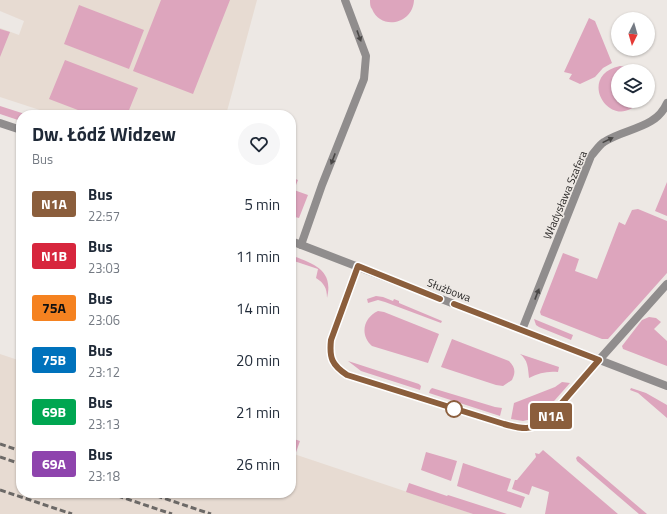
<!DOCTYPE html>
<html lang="en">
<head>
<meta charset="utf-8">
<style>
	body { margin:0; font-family:"Titillium Web",sans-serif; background:#f6f6f7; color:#1f2937; height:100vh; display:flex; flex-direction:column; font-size:15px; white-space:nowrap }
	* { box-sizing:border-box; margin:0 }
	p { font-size:13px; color:#747a83 }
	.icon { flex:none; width:22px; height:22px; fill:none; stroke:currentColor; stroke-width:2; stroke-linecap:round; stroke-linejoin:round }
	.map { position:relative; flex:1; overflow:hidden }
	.sheet { position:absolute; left:16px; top:110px; width:280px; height:388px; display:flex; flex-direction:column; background:#fff; border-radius:16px; box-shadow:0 1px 3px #0004 }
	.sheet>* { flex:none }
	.badge { padding:0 8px; border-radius:3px; font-size:14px; line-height:26px }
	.needle { width:26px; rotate:185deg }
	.controls { position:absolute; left:611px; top:12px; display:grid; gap:8px }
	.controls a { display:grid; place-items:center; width:44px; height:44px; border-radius:50%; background:#fff; box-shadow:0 1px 3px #0004; font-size:20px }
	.map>.badge { position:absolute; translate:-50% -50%; box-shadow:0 0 0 2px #fff }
	.round { display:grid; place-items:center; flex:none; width:42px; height:42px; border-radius:21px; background:#f6f6f7 }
	.summary { display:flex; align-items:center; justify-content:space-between; height:68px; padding:0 16px }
	h1 { font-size:19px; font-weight:700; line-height:30px }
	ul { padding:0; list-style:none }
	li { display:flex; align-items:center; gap:12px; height:52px; padding:0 16px }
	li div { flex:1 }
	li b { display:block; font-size:15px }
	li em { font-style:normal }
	li .badge { min-width:44px; font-weight:700; text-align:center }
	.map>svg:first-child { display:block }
	.built { fill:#e7dbd2 }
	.green { fill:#dda5bd }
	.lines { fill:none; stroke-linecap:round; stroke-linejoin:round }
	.minor { stroke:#908d8d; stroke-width:8 }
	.tertiary { stroke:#908d8d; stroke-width:8 }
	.rail { stroke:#6c6967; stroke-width:3; stroke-dasharray:6 3; stroke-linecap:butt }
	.oneway { fill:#494746 }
	.line-casing { stroke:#fff; stroke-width:9 }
	.line { stroke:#8b5e3c; stroke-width:6 }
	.stop-dot { fill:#fff; stroke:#8b5e3c; stroke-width:2 }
	.labels { text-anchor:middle; stroke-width:3; stroke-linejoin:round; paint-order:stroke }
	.street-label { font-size:11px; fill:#2b2928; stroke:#ede8e4 }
</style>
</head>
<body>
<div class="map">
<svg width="667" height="514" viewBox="0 0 667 514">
	<rect width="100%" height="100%" fill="#ede8e4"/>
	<path class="built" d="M 0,0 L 257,0 L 226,115 L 55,115 L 0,97 L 0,28 L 19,35 L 24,21 L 0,11 Z
		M 0,354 L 21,361 L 21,493 L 291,493 L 291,453 L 473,514 L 0,514 Z"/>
	<path class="green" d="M 161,0 L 230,0 L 193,94 L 133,71 Z
		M 370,0 L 414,0 C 413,24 381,31 372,9 C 370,7 370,3 370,0 Z
		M 79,5 L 144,30 L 129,69 L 64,44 Z
		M 589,18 L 595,21 L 612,63 L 603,68 L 595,77 L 580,84 L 569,79 L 572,74 L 564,72 Z
		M 0,29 L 10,32 L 0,57 Z
		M 65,60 L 138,88 L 127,115 L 91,115 L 49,99 Z
		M 620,66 L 626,67 L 634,71 L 618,71 L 618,101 L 640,101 C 612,135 574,76 620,66 Z
		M 0,106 L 28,115 L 21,115 L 21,121 L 0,114 Z
		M 291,177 L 298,180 L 294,190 L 308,195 L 299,218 L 291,216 Z
		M 667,182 L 667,216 L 655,211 Z
		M 638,209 L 667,221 L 667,273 L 608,339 L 602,339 L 541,315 L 540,312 L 563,253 L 579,259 L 575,271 L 597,279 L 619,222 L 625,225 L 632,210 Z
		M 291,255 C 313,264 334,269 327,298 C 327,288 324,283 316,278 L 318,269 L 291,260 Z
		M 376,296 L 383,297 L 393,301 L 394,299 L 399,301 L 399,303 L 442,321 L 441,323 L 385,302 L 378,300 L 368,303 L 367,299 Z
		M 378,311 L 384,312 L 439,334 L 428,363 L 372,346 C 359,335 364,317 378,311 Z
		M 649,317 L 656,318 L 661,322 L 654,329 L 667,341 L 667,366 L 623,349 L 622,346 L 642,320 Z
		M 534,319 L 573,335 L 571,340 L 539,327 L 536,325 Z
		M 452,339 L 509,361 C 515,367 516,372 512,380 L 503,386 L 496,385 L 441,367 Z
		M 520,354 L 559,367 L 558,372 C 547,371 539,373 529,378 C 528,368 528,360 520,354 Z
		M 348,361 L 419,384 L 421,386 L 420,390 L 361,371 Z
		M 562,382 L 570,383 L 547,409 L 540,414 L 537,408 L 530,412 L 532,419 L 523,421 L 511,419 L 514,403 L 555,387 Z
		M 432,388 L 495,407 L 502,408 L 500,416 L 429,393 L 430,390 Z
		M 631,388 L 646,393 L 667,405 L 667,418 L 638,393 L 630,390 Z
		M 291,438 L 300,441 L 295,455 L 291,453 Z
		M 543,450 L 618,514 L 545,514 L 549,492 L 532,486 L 529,495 L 512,489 L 515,480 L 517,480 L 536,457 L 535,453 L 539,454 Z
		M 426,452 L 457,461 L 451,481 L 421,470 Z
		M 578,456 L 580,457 L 647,514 L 639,514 L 577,461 L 576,458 Z
		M 463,463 L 511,479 L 507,491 L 525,497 L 521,508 L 457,486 Z
		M 409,483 L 447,496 L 448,495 L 507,514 L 473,514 L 406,492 Z"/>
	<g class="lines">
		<path class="minor" d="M 301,245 L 322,185 L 364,79 L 366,56 L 345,0
			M 522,330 L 591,156 C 595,152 599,145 604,142 C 625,128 656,129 667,103
			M 599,360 L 667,284"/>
		<path class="tertiary" d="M 0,123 L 21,130
			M 291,241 L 667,386"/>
		<path class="rail" d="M 0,444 L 21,451
			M 0,457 L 21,464
			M 0,490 L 72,514
			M 109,493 L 172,514
			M 148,493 L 211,514"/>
	</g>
	<defs><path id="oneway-solid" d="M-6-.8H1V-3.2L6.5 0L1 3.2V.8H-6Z"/></defs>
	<g class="oneway">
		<use href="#oneway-solid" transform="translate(359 36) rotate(70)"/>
		<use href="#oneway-solid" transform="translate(608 140) rotate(-26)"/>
		<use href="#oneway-solid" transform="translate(333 159) rotate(111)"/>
		<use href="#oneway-solid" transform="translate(537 294) rotate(-69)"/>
	</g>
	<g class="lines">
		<g class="line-casing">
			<path id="line" d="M 440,299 L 358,266 L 331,340 C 329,358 332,365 347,375 L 504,424 C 522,429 531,431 547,420 L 599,360 L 454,304"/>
		</g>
		<use href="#line" class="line"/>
	</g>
	<circle class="stop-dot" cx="454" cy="409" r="8"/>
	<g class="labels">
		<g class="street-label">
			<text transform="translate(565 195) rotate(-67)" y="4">Władysława Szafera</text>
			<text transform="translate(449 290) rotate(21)" y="4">Służbowa</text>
		</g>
	</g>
</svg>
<div class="controls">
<a><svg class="needle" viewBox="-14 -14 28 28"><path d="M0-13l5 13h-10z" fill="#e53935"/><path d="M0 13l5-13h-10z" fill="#747a83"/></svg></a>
<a><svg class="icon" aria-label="layers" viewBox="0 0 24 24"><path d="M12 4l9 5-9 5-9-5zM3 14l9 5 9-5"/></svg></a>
</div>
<b class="badge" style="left:551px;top:416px;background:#8b5e3c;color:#fff">N1A</b>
<section class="sheet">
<div class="summary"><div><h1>Dw. Łódź Widzew</h1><p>Bus</p></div><a class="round"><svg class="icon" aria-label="heart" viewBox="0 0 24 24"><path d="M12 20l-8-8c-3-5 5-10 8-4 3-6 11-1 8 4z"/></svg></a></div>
<ul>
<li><span class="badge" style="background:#8b5e3c;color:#fff">N1A</span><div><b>Bus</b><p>22:57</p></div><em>5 min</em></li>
<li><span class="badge" style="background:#d7263d;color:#fff">N1B</span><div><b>Bus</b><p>23:03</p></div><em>11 min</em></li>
<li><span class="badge" style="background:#f58220;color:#111">75A</span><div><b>Bus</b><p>23:06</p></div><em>14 min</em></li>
<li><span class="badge" style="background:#0072bc;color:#fff">75B</span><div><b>Bus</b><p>23:12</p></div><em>20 min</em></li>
<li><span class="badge" style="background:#00a651;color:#fff">69B</span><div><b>Bus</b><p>23:13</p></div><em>21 min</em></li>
<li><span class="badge" style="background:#8e44ad;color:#fff">69A</span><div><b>Bus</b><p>23:18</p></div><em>26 min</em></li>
</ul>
</section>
</div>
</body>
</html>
